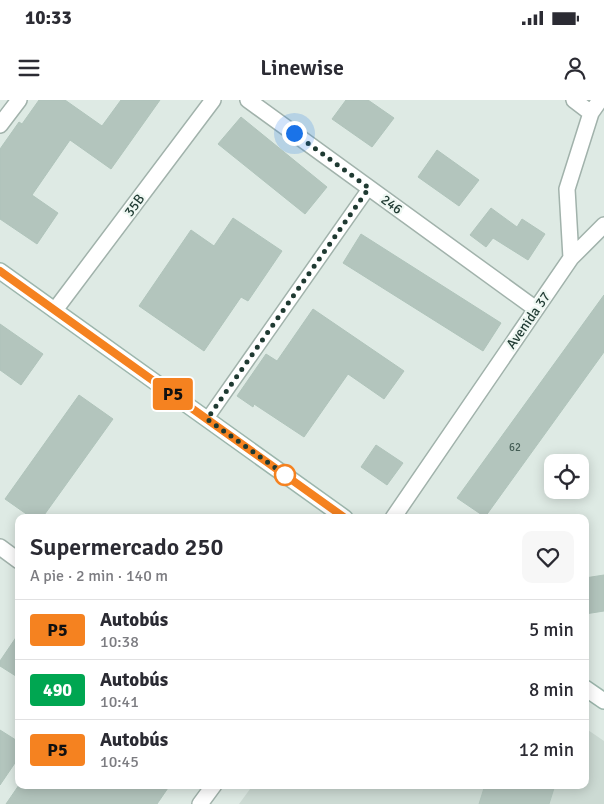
<!DOCTYPE html>
<html lang="es">
<head>
<meta charset="utf-8">
<style>
	body { margin:0; font-family:Signika,sans-serif; background:#f7f7f7; color:#2b2b33; height:100vh; display:flex; flex-direction:column; font-size:19px; white-space:nowrap }
	* { box-sizing:border-box; margin:0 }
	p { font-size:16px; color:#7c7c81 }
	.icon { flex:none; width:28px; height:28px; fill:none; stroke:currentColor; stroke-width:2; stroke-linecap:round; stroke-linejoin:round }
	.map { position:relative; flex:1; overflow:hidden }
	.sheet { position:absolute; left:15px; top:414px; width:574px; height:275px; display:flex; flex-direction:column; background:#fff; border-radius:10px; box-shadow:0 2px 12px #0003 }
	.sheet>* { flex:none }
	.badge { padding:0 10px; border-radius:4px; font-size:18px; line-height:32px }
	.buttons { position:absolute; left:544px; top:354px; display:grid; gap:10px }
	.buttons a { display:grid; place-items:center; width:45px; height:45px; border-radius:10px; background:#fff; box-shadow:0 2px 12px #0003; font-size:25px }
	.you { position:absolute; width:25px; height:25px; margin:-12px; border:4px solid #fff; border-radius:50%; background:#1a73e8; box-shadow:0 0 0 8px #1a73e833 }
	.map>.badge { position:absolute; translate:-50% -50%; box-shadow:0 0 0 2px #fff }
	.round { display:grid; place-items:center; flex:none; width:52px; height:52px; border-radius:10px; background:#f7f7f7 }
	.headline { display:flex; align-items:center; justify-content:space-between; height:85px; padding:0 15px }
	h1 { font-size:24px; font-weight:600; line-height:38px }
	ul { padding:0; list-style:none }
	li { display:flex; align-items:center; gap:15px; height:60px; padding:0 15px; border-top:1px solid #e1e1e2 }
	li div { flex:1 }
	li b { display:block; font-size:19px }
	li em { font-style:normal }
	li .badge { min-width:55px; font-weight:700; text-align:center }
	.status { display:flex; justify-content:space-between; align-items:center; height:35px; padding:0 25px; background:#fff; direction:ltr }
	.status svg { height:14px; fill:currentColor }
	header { display:flex; justify-content:space-between; align-items:center; height:65px; padding:0 15px; background:#fff; font-size:22px; font-weight:600 }
	.map>svg:first-child { display:block }
	.built { fill:#ccdad3 }
	.building { fill:#b3c5bd; stroke:#b0c4bb }
	.lines { fill:none; stroke-linecap:round; stroke-linejoin:round }
	.lane-casing { stroke:#a1b2ab; stroke-width:15 }
	.street-casing { stroke:#a1b2ab; stroke-width:18 }
	.secondary-casing { stroke:#9cb6ac; stroke-width:18 }
	.lane { stroke:#fff; stroke-width:12 }
	.street { stroke:#fff; stroke-width:15 }
	.secondary { stroke:#fff; stroke-width:15 }
	.line-casing { stroke:#fff; stroke-width:11 }
	.line { stroke:#f58220; stroke-width:8 }
	.walk { stroke:#1f3a32; stroke-width:5; stroke-dasharray:0 9 }
	.stop-dot { fill:#fff; stroke:#f58220; stroke-width:2.5 }
	.labels { text-anchor:middle; stroke-width:4.5; stroke-linejoin:round; paint-order:stroke }
	.number-label { font-size:11px; fill:#445d55 }
	.street-label { font-size:14px; fill:#1f3a32; stroke:#eef7f2 }
</style>
</head>
<body>
<div class="status"><b>10:33</b><svg viewBox="0 0 49 12"><path d="M0 12V9h3v3zM5 12V6h3v6zM10 12V3h3v9zM15 12V0h3v12zM26 1h20v11H26zM47 4h2v5h-2z"/></svg></div>
<header><svg class="icon" aria-label="menu" viewBox="0 0 24 24"><path d="M4 6h16M4 12h16M4 18h16"/></svg>Linewise<svg class="icon" aria-label="person" viewBox="0 0 24 24"><circle cx="12" cy="8" r="4"/><path d="M4 21q1-7 8-7t8 7"/></svg></header>
<div class="map">
<svg width="604" height="704" viewBox="0 0 604 704">
	<rect width="100%" height="100%" fill="#deeae4"/>
	<path class="built" d="M 585,628 L 604,641 L 604,704 L 239,704 L 253,685 L 585,685 Z"/>
	<path class="building" d="M 39,0 L 65,0 L 102,26 L 121,0 L 160,0 L 111,69 L 70,40 L 32,95 L 58,113 L 37,144 L 0,119 L 0,49 L 19,22 L 22,24 Z
		M 346,0 L 368,0 L 394,18 L 372,47 L 332,19 Z
		M 241,17 L 327,87 L 305,114 L 218,44 Z
		M 437,50 L 479,80 L 459,106 L 418,77 Z
		M 491,108 L 517,127 L 522,119 L 545,134 L 528,160 L 493,138 L 486,147 L 470,135 Z
		M 233,118 L 282,151 L 248,201 L 241,197 L 204,251 L 139,206 L 191,130 L 214,146 Z
		M 361,134 L 501,223 L 483,251 L 343,163 Z
		M 604,195 L 604,252 L 485,417 L 457,398 Z
		M 313,209 L 404,271 L 384,299 L 348,274 L 304,337 L 254,304 L 253,307 L 237,296 L 266,254 L 277,261 Z
		M 0,224 L 43,254 L 21,285 L 0,270 Z
		M 79,295 L 113,319 L 42,418 L 32,418 L 5,399 Z
		M 376,345 L 403,363 L 387,385 L 361,367 Z
		M 604,475 L 604,511 L 585,514 L 585,478 Z
		M 19,533 L 19,578 L 0,566 L 0,561 Z
		M 0,630 L 19,642 L 19,657 L 0,685 Z
		M 19,685 L 170,685 L 157,704 L 6,704 Z
		M 485,685 L 555,685 L 549,704 L 479,704 Z"/>
	<g class="lines">
		<g class="lane-casing">
			<path id="lane" d="M 207,319 L 369,88"/>
		</g>
		<g class="street-casing">
			<path id="street" d="M 248,0 L 536,209
				M 574,0 L 591,13
				M 0,25 L 19,0
				M 571,158 L 567,89 L 591,13 L 600,0
				M 55,210 L 213,0
				M 393,418 L 571,158 L 604,125
				M 0,447 L 19,461
				M 200,704 L 214,685"/>
		</g>
		<g class="secondary-casing">
			<path id="secondary" d="M 0,171 L 345,418
				M 585,588 L 604,601"/>
		</g>
		<use href="#lane" class="lane"/>
		<use href="#street" class="street"/>
		<use href="#secondary" class="secondary"/>
	</g>
	<g class="lines">
		<g class="line-casing">
			<path id="line" d="M 0,171 L 345,418"/>
		</g>
		<use href="#line" class="line"/>
		<path class="walk" d="M 285,375 L 291,379 L 207,319 L 369,88 L 294,33"/>
	</g>
	<circle class="stop-dot" cx="285" cy="375" r="10"/>
	<g class="labels">
		<g class="number-label">
			<text x="515" y="351">62</text>
		</g>
		<g class="street-label">
			<text transform="translate(392 104) rotate(36)" y="5">246</text>
			<text transform="translate(134 105) rotate(-53)" y="5">35B</text>
			<text transform="translate(528 220) rotate(-55)" y="5">Avenida 37</text>
		</g>
	</g>
</svg>
<div class="buttons">
<a><svg class="icon" aria-label="locate" viewBox="0 0 24 24"><circle cx="12" cy="12" r="6"/><path d="M12 2v4M12 18v4M2 12h4M18 12h4"/></svg></a>
</div>
<div class="you" style="left:294px;top:33px"></div>
<b class="badge" style="left:173px;top:294px;background:#f58220;color:#111">P5</b>
<section class="sheet">
<div class="headline"><div><h1>Supermercado 250</h1><p>A pie · 2 min · 140 m</p></div><a class="round"><svg class="icon" aria-label="heart" viewBox="0 0 24 24"><path d="M12 20l-8-8c-3-5 5-10 8-4 3-6 11-1 8 4z"/></svg></a></div>
<ul>
<li><span class="badge" style="background:#f58220;color:#111">P5</span><div><b>Autobús</b><p>10:38</p></div><em>5 min</em></li>
<li><span class="badge" style="background:#00a651;color:#fff">490</span><div><b>Autobús</b><p>10:41</p></div><em>8 min</em></li>
<li><span class="badge" style="background:#f58220;color:#111">P5</span><div><b>Autobús</b><p>10:45</p></div><em>12 min</em></li>
</ul>
</section>
</div>
</body>
</html>
